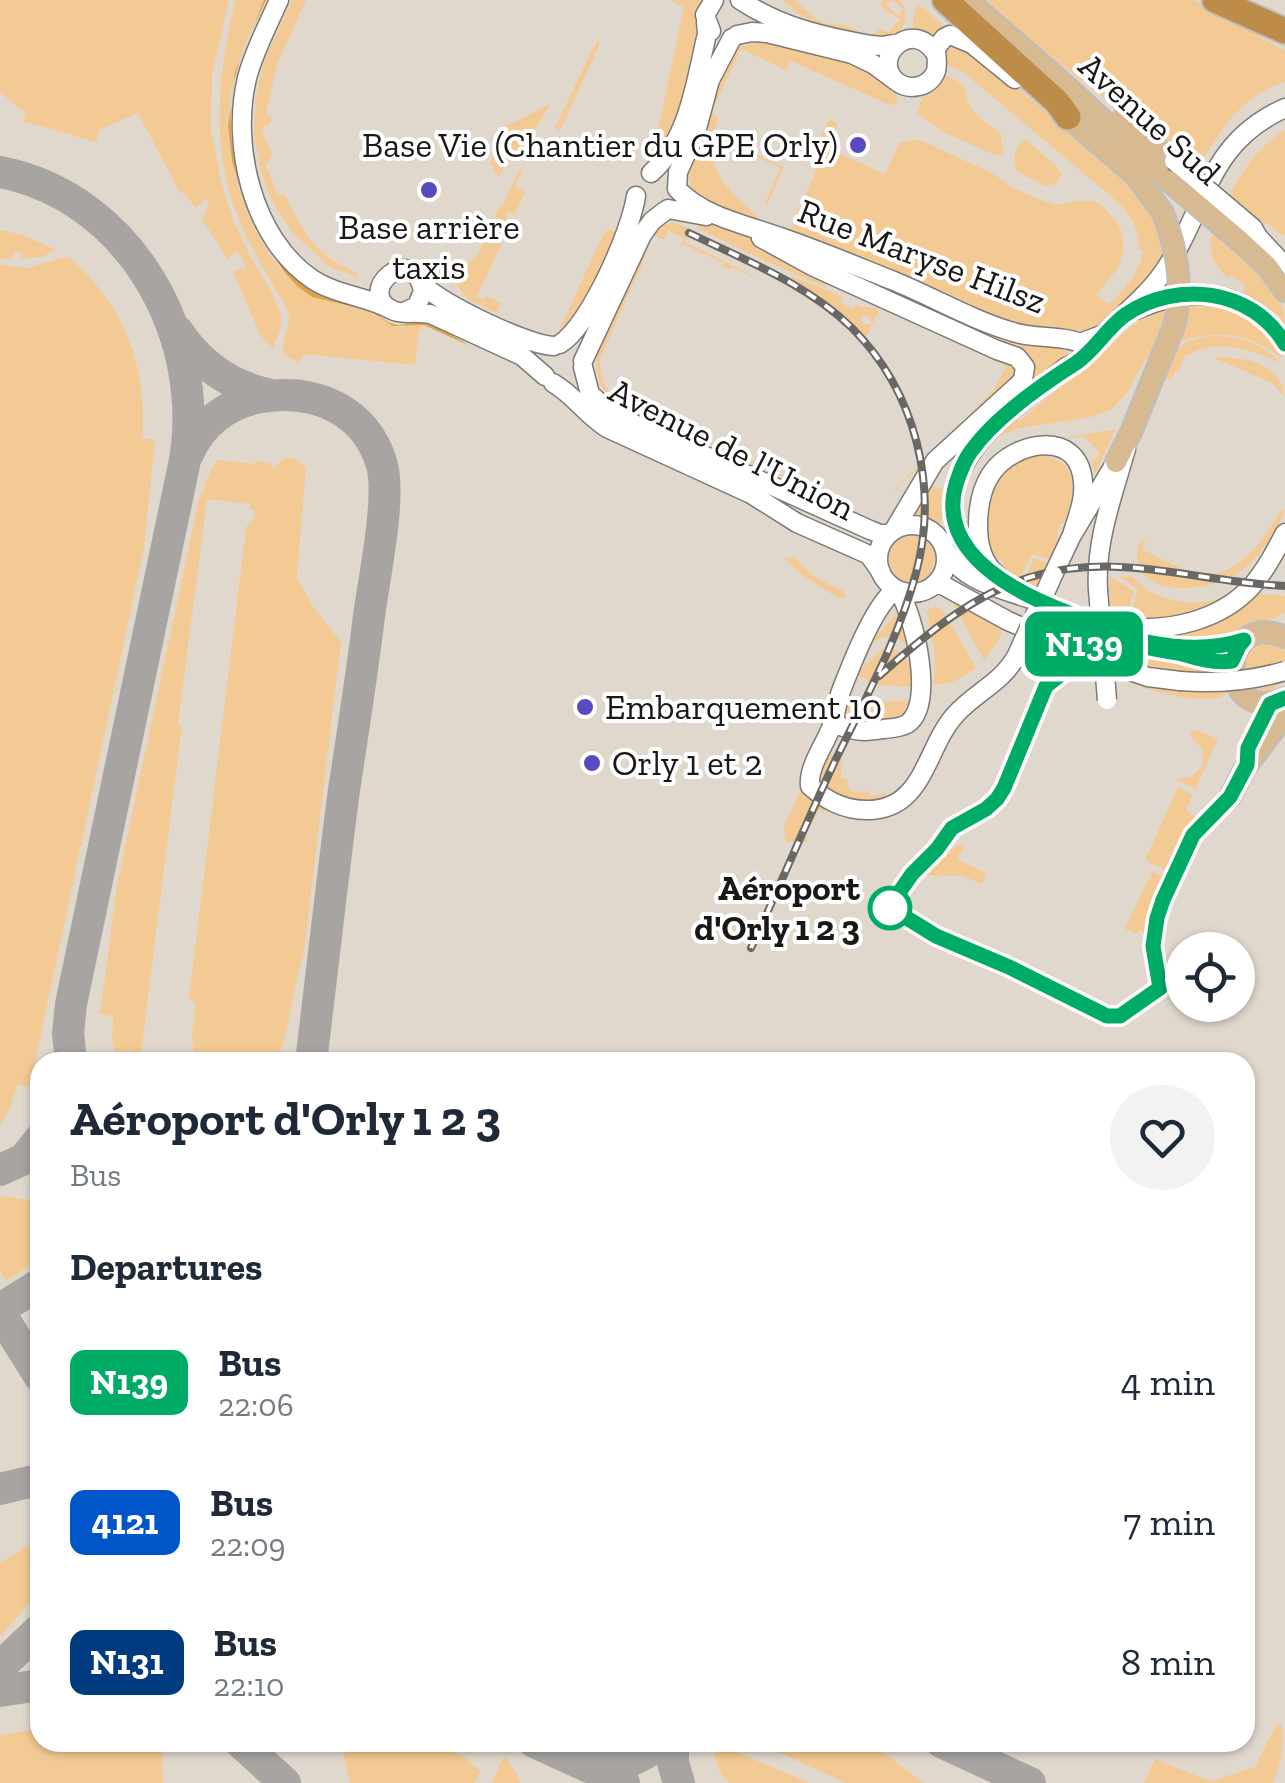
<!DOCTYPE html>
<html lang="en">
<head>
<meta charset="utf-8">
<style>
	body { margin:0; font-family:"Zilla Slab",serif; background:#f2f2f3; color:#1f2937; height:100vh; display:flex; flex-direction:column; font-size:38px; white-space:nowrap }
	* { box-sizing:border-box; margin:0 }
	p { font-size:32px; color:#747a83 }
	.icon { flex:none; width:55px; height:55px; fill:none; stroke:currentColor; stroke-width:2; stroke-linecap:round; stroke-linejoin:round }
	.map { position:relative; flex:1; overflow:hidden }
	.panel { position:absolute; left:30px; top:1052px; width:1225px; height:700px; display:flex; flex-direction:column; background:#fff; border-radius:30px; box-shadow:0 2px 8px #0004 }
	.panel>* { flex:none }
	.badge { padding:0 20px; border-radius:15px; font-size:35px; line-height:65px }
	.fabs { position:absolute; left:1165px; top:932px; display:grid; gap:20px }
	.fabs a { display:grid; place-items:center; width:90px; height:90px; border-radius:50%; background:#fff; box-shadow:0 2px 8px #0004; font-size:50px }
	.map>.badge { position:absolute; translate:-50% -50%; box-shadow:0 0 0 5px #fff }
	h2 { padding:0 40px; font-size:38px; line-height:90px }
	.round { display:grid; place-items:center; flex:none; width:105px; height:105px; border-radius:52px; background:#f2f2f3 }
	.head { display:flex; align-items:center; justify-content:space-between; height:170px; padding:0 40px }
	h1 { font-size:48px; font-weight:700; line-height:75px }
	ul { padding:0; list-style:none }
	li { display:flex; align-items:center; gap:30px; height:140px; padding:0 40px }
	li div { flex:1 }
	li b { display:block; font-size:38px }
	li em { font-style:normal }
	li .badge { min-width:110px; font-weight:700; text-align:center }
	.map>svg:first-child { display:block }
	.built { fill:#e1d8cd; fill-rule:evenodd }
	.green { fill:#f4ca94 }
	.forest { fill:#dfa248 }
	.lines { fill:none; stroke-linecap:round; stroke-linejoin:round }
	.taxiway { stroke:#a8a4a1; stroke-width:32 }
	.minor-casing { stroke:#7d7a76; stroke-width:21 }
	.major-casing { stroke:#bfbebe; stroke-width:24 }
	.highway-casing { stroke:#bfbebe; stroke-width:29 }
	.minor { stroke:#fff; stroke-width:18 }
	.major { stroke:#d7ba91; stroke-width:20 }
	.highway { stroke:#bc8c48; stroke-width:25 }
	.rail-casing { stroke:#6a6865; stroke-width:8 }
	.rail { stroke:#fff; stroke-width:4; stroke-dasharray:11; stroke-linecap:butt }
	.minor-bridge-casing { stroke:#7d7a76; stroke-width:21; stroke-linecap:butt }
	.major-bridge-casing { stroke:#bfbebe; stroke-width:24; stroke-linecap:butt }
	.minor-bridge { stroke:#fff; stroke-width:18 }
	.major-bridge { stroke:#d7ba91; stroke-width:20 }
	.line-casing { stroke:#fff; stroke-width:22 }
	.line { stroke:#00ab66; stroke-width:15 }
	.poi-dot { fill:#5a4ac2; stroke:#fff; stroke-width:4 }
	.stop-dot { fill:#fff; stroke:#00ab66; stroke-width:5 }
	.labels { text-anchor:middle; stroke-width:8; stroke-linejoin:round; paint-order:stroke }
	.street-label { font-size:35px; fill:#191816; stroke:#fff }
	.poi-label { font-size:35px; fill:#191816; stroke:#fff; text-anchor:start }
	.stop-label { font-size:35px; font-weight:bold; fill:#191816; stroke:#fff; text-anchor:end }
</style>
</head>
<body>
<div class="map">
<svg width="1285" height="1783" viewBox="0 0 1285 1783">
	<rect width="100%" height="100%" fill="#e5e1dd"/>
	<path class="built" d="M 0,0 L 1285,0 L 1285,1783 L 0,1783 ZM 1182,950 L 1238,950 L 1238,1005 L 1182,1005 ZM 40,1062 L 1245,1062 L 1245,1742 L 40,1742 Z"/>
	<path class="green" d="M 0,0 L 229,0 L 212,76 L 211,130 L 222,186 L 234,222 L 249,254 L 272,293 L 282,317 L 280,330 L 273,348 L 260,335 L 233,271 L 246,268 L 243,259 L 236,251 L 228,259 L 202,219 L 209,204 L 206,198 L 196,208 L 186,195 L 179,191 L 138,113 L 99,130 L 96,142 L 22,121 L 26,114 L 0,92 Z
		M 235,0 L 264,0 C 248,35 232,70 229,109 C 223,164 253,247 295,284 C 316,302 343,300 367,310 C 378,314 387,325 401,327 C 408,327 416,325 424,325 L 419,331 L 415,365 L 304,354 L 299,363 L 284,354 C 280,338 292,327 288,311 C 272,282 253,253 240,222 C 209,149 218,75 235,0 Z
		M 292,0 L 306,0 L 277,65 L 266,114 L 272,117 L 270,124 L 264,126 L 263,135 L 273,155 L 266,165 L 278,196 L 284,194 C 306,235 313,254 357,273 L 357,277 L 330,267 L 292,232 L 272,201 L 260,169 L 254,134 L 256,94 L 266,56 Z
		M 670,0 L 703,0 C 699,11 700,20 699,32 C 692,75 685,127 652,158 L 684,7 Z
		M 782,0 L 795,0 C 804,7 810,16 820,21 C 829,26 835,23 844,25 C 859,29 866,43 881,28 L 888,33 L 900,19 C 892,12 879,13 882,0 L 890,0 L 886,5 L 898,15 L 903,9 L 892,0 L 900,0 C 911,17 905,32 887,40 L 823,28 L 799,14 Z
		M 979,0 L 1193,0 L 1258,32 L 1261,38 L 1285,50 L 1285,82 C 1243,94 1221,130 1199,165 L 1174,153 Z
		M 918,5 L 924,8 L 946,29 L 930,36 L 912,31 L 915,8 Z
		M 598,38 L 600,44 L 560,131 L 555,127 Z
		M 761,41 L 803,52 L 853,62 L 880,78 L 898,98 L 897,104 L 890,105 L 791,61 L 786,70 L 741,49 L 711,113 L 719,117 L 713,134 L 784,167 L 767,205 L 765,203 L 780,168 L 718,140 L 713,140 C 706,172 734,196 757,215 L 756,220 L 709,205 L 691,190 L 688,172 L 689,163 L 720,77 L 739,47 Z
		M 952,44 L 977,53 L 1134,187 L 1151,211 L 1165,251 C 1150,273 1120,315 1096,326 C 1073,337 1026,327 1003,320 L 870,262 L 789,232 L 821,159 L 813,154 L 829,119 L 838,123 L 827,148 L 885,174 L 900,142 L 920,140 L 994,174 L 1013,188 L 1041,200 L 1057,205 L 1076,201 L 1092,201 L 1100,204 L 1116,221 L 1121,230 L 1124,248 L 1119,267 L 1096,295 L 1109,305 C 1126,288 1138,275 1143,251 L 1139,249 C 1139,226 1130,213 1113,198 L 962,71 L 945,65 L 944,47 Z
		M 943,75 C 978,86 959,95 974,112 C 982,120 993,127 1001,134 L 1003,155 L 995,155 L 941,131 L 917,113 L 923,93 Z
		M 550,104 C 538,132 512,149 499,177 L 490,163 L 507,126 Z
		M 1285,130 L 1285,236 L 1248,212 L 1229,196 C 1243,169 1259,146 1285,130 Z
		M 1024,140 L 1028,141 L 1058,168 L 1061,175 L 1056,184 L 1045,186 L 1017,171 C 1013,161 1013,146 1024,140 Z
		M 525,164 L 515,187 L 525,192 L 515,214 L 508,212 L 506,216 L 510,226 L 477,296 L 484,300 L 486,296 L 501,303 L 497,313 C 480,305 461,300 456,281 L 460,277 L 458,274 L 478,254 L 499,207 L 502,207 L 516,176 Z
		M 703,220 L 744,233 L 813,275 L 828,281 L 825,287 L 761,259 L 697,228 Z
		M 672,222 L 691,229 L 685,242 L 766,282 L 731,267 L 729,270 L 722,266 L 723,263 L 684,245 L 680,247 L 684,238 L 668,231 L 664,240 L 654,235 L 660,227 Z
		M 608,229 L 616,232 L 585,300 L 562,331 L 560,328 L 602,237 Z
		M 0,230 L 23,235 L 56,250 L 44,256 L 21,259 L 22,253 L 15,251 L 12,259 L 0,259 Z
		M 1213,232 C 1236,252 1275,281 1284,312 C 1285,319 1285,329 1285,336 L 1267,311 L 1243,291 L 1246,286 L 1231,276 L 1227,278 C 1214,264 1207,251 1213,232 Z
		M 643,251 L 647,253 L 600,359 C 600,378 605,392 622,402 L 809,487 L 805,487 L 617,403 C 600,393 595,375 597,356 Z
		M 65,257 L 70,258 C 124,304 148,368 142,438 L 155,440 L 144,548 L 30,1086 L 17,1085 L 10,1108 L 0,1126 L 0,265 L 28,268 Z
		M 792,276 L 843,297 L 841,303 L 853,309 L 856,304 L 860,307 L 877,308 L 879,312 L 873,323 L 870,321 L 870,318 L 864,315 L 860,321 L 867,325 L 868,323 L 872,325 L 866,338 L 838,310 L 791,279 Z
		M 910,297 L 1012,340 L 1070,351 L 1030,386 L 1030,369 L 908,302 Z
		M 1198,303 C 1231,305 1268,325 1282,358 C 1249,333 1222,330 1183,340 L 1179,345 L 1189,304 Z
		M 1167,307 L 1154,347 L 1140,368 L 1127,393 L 1111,410 L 1091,417 L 1016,429 L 1000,436 L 985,447 L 1017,419 L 1020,421 L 1126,331 L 1139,321 Z
		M 941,332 L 1006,362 L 1012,367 L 1014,374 L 950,439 L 885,499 L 994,390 L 1006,366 L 951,340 Z
		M 1210,336 C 1235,335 1265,343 1280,363 C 1251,349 1214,338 1184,357 L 1178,372 L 1175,371 L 1170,381 L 1166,378 C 1173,348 1179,341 1210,336 Z
		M 1219,357 C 1247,357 1282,365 1285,397 L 1272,383 L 1214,358 Z
		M 1115,429 L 1096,473 L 1095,473 L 1092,462 L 1100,453 L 1083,436 L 1070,439 L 1070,437 Z
		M 1043,456 C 1083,462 1074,495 1064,523 L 1061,523 L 1057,535 L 1059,537 L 1050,560 L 1032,554 L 1019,580 L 1002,569 L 994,559 L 1002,565 L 1004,562 C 1000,560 994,556 992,553 C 978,533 990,485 1006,470 C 1017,460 1030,457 1043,456 Z
		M 284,458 L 294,458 L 306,468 L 297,578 L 312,605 L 341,642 L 304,951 C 293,988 290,1027 277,1062 L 194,1062 L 192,1034 L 196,1004 L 189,998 L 246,527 L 254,519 L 255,510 L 250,509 L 250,504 L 207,499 L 178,725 L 182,726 L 140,1062 L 118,1062 L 112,1042 L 113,1016 L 100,1014 L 117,885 L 200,494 L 203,493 L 206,480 L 217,460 L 254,464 L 256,461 L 270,463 L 274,468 Z
		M 932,484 L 939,489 L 950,489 L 947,514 L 943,514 L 940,525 L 931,519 L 913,515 Z
		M 1281,509 L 1285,511 C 1279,525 1273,536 1264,548 L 1261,548 L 1262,551 C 1253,561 1243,571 1231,577 C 1208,590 1147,598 1139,564 C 1136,555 1137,548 1141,541 L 1146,539 L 1142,549 C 1160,558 1181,570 1200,574 C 1234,581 1269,535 1281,509 Z
		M889 559a23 23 0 1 1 46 0a23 23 0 1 1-46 0Z
		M 794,557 L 812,575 L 845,592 L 845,598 L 839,599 L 798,572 L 784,558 Z
		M 1034,558 L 1048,563 L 1036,588 L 1023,582 Z
		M 1109,576 L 1134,591 L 1126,619 L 1111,616 Z
		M 1117,576 L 1133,577 C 1155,603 1191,606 1223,599 C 1195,614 1170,619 1138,620 L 1135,616 L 1134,620 L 1130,620 L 1138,589 Z
		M 1255,593 L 1285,596 L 1285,613 L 1273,619 L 1249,624 L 1232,635 L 1214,641 L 1152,637 Z
		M 953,604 L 960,604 L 1002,630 L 1000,639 L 984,660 Z
		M 938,607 L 944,612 L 976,668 L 956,681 L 934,685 L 935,654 L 927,612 L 928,609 Z
		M 898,612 L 898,614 L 903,617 L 913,649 C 891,634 887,630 866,649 L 870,634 L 876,636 Z
		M 1256,641 L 1285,645 L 1285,674 L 1282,675 L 1268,697 L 1259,695 L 1242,679 L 1243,652 Z
		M 890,647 C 909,656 913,667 914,687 L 876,685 L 858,675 L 857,673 L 882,649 Z
		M 1115,650 L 1187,664 L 1207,673 C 1175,673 1146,666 1116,656 Z
		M 1120,678 L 1179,691 L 1229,692 C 1208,710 1142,689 1120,678 Z
		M 913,700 L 906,715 L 890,721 L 881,720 L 878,712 L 867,717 L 861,726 L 841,719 L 849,704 Z
		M 1193,729 L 1218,739 L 1195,790 L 1191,786 L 1173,779 L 1191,777 L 1202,767 L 1203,750 L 1190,736 Z
		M 826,752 L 842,758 L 841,778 L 848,780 L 847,785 L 851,792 L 868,791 L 869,796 L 886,793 L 887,800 L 863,804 L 821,788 L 814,777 L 819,778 L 823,771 L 821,769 Z
		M 1178,787 L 1192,795 L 1186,811 L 1196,817 L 1188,825 L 1166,870 L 1148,862 L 1146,858 Z
		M 802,788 L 825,806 L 824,813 L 819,810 L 805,836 L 808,842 L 785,842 L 784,825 Z
		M 963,843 L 963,852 L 959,853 L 958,859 L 986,873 L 982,884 L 963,876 L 926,875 L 942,854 Z
		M 1152,871 L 1165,877 L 1147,935 L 1140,931 L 1137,934 L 1125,929 L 1146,883 L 1152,875 L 1150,873 Z
		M 0,1196 L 40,1201 L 40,1259 L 6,1281 L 0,1271 Z
		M 40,1538 L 40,1590 L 0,1637 L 0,1563 Z
		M 1281,1723 C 1285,1743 1281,1764 1273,1783 L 1144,1783 L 1155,1759 L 1210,1781 L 1255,1767 L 1275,1727 Z
		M 40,1728 L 40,1742 L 146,1743 L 162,1749 L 163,1783 L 0,1783 L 0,1736 Z
		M 345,1743 C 390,1742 449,1732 480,1772 L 475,1783 L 350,1783 L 343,1753 Z
		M 715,1743 L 716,1743 L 809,1783 L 730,1783 C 716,1772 714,1759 715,1743 Z
		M 759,1743 L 872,1743 L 923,1783 L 846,1783 Z
		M 504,1756 L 515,1771 L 520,1783 L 492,1783 Z"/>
	<path class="forest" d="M 264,0 L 266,0 C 253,28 239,56 233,86 C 221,158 254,268 326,298 C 341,304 358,303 371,310 C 380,315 387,324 398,325 C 405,325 413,321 421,323 C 433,324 460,339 468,345 L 424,325 L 393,326 L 369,310 L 312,297 L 297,286 L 285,273 L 261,238 L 245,205 L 232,161 L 228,126 L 235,72 Z"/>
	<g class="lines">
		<path class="taxiway" d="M 0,172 C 132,198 208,339 184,465 L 71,1004 L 68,1033 L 71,1062
			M 178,332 C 200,365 232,387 271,395
			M 187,456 C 200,424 227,403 261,397 C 315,388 366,410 382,465 C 391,499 374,578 369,616 C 362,674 353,732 344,790 C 332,881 322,972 311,1062
			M 0,1170 L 24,1159 L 40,1139
			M 0,1309 L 40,1284
			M 0,1313 L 40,1377
			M 0,1489 L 29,1482 L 40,1484
			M 0,1667 L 40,1629
			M 0,1691 L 40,1685
			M 240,1742 L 285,1783
			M 534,1742 L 624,1783
			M 673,1742 L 673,1763 L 679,1783
			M 941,1742 L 1030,1783
			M 586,1764 C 614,1769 639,1761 661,1742"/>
		<g class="minor-casing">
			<path id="minor" d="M 279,0 C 268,25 254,51 247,78 C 231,145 252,238 312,279 C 336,295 365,296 390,309
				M 740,0 C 781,27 824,37 871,45 L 882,46 L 899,43
				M 711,31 L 705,15 L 714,0
				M 737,35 L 752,32 L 767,33 L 852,54 L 873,64 L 896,81
				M 732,38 L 710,80 L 696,132 L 678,172 L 677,189 C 704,217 744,224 780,237 C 818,250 856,266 894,281 C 933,297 972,320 1013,332 C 1034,339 1062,335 1080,343 L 1104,334
				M 935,53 C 912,17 870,58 896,81 C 909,92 930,87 936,71 C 938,63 936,55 936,48 L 944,38 L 950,35 L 972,44 L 1015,79
				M 651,173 C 690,137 695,83 707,34 L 706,21
				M 668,209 L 706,216
				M 1253,228 L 1258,237 L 1285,266
				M 761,238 L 814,267 L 997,350 L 1017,357 L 1025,367 L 1023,380 L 1017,386 L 935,461 L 894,530
				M 422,284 C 440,303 529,346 554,346
				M 1136,310 C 1191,285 1250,287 1285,344
				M 404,312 L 417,306 L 423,291 C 413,240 354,292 392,310 C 404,316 419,310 433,315 L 522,356 L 545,376
				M 560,344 C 590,325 631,231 636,196
				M 583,361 L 642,235 L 652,221 L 665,211
				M 583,367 L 590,394 L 612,414 L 870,530 L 880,534 L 889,534
				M 553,383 C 574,395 586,415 607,428 L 751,494 L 797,523 L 858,550 L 869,555 L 881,572
				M878 559a34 34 0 1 1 68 0a34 34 0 1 1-68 0Z
				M 946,552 C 966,583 1001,588 1033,600 C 1058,609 1081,621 1106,630 C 1148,645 1201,655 1244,640
				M 992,570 C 963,548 945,523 956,484 C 973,431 1025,401 1066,367 L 1079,361 C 1089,352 1097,343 1105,333 C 1125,312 1148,295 1164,271 C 1208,208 1205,144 1285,108
				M 1053,575 L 1072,535 L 1116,462
				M 937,582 L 1008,621 L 1104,662 L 1148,677 L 1180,681
				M 896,589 C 874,605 852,663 841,691 C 837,703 835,716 831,728 C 824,746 808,767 810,786 C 825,800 845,810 866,810 C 925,811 925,747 956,714 C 976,692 1003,682 1017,655
				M 1098,590 C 1095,542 1113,495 1126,449
				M 1035,600 C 1020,591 1002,582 991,569 C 981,557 978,541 978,526 C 978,508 981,489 991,474 C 1013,441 1079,428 1083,482 C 1085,500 1077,518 1072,535
				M 1126,627 C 1170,632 1220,620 1251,587 C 1265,571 1275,552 1285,533
				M 838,725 C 854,732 867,732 884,729 C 891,728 900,728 907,724 C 936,705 914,614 898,590"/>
		</g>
		<g class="major-casing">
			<path id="major" d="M 967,0 L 1063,83 L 1169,181
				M 1068,117 L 1136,176 L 1163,213
				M 1120,121 L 1174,161
				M 1241,242 L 1267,266 L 1285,291
				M 1116,462 L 1132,430 L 1174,326
				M 1285,637 C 1216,607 1217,729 1285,698
				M 1230,797 L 1245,768 L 1285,715"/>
		</g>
		<g class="highway-casing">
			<path id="highway" d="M 945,0 L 1057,102 L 1068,117
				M 1215,0 L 1285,31"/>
		</g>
		<use href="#minor" class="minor"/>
		<use href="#major" class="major"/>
		<use href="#highway" class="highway"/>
		<g class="rail-casing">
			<path id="rail" d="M 689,233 C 745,260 807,284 852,328 C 916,392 939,487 916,573 C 899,638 864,701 835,761 C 806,823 780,886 751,948
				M 879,676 C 965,600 1026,555 1147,569 C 1193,574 1239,584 1285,586"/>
		</g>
		<use href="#rail" class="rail"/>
		<g class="minor-bridge-casing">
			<path id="minor-bridge" d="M 1174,161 L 1253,228
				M 1098,590 L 1107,700
				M 1017,655 L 1053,575
				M 1180,681 C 1216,684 1250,681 1285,671"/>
		</g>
		<g class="major-bridge-casing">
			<path id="major-bridge" d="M 1169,181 L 1241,242
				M 1163,213 C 1177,251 1184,285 1174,326"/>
		</g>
		<use href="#minor-bridge" class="minor-bridge"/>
		<use href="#major-bridge" class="major-bridge"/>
	</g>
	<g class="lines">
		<g class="line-casing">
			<path id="line" d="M 1285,344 C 1252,288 1176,280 1125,315 C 1106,329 1095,350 1076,363 C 1043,384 995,418 972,450 C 964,460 960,472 956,484 C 936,553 1016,593 1069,613 C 1081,618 1091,624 1103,629 C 1146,646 1201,654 1244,640 L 1239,646 L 1232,661 C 1213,664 1196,657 1177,653 C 1151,648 1125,645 1099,636 L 1083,644 L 1065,671 L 1046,686 L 1004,788 L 997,799 L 986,809 L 952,828 L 937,849 L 912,874 L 889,907 L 936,936 L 1009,967 L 1107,1016 L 1120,1016 L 1160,988 L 1153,946 L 1157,918 L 1163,900 L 1193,835 L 1230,797 L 1247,765 L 1248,748 L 1270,704 L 1285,698"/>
		</g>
		<use href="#line" class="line"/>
	</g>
	<g class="poi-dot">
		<circle cx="858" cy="145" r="10"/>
		<circle cx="429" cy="190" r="10"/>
		<circle cx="585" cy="707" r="10"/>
		<circle cx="592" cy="763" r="10"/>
	</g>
	<circle class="stop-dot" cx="890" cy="908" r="20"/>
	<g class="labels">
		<g class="street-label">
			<text transform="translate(1150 119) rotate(42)" y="12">Avenue Sud</text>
			<text transform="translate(922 256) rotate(21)" y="12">Rue Maryse Hilsz</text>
			<text transform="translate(732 449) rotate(27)" y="12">Avenue de l'Union</text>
		</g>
		<g class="poi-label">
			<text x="838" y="157" text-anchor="end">Base Vie (Chantier du GPE Orly)</text>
			<text x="429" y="239" text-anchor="middle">Base arrière<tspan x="429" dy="40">taxis</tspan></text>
			<text x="605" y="719">Embarquement 10</text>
			<text x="612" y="775">Orly 1 et 2</text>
		</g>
		<g class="stop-label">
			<text x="860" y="900">Aéroport<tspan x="860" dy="40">d'Orly 1 2 3</tspan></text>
		</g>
	</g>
</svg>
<div class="fabs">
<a><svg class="icon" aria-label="locate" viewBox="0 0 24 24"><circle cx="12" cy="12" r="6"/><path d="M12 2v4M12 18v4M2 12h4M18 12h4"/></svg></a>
</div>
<b class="badge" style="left:1084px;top:644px;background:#00ab66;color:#fff">N139</b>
<section class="panel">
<div class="head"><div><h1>Aéroport d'Orly 1 2 3</h1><p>Bus</p></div><a class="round"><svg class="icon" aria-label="heart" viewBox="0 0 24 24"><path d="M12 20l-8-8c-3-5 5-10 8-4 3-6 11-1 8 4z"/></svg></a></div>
<h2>Departures</h2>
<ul>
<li><span class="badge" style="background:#00ab66;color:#fff">N139</span><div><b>Bus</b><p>22:06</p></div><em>4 min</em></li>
<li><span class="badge" style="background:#0055c8;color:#fff">4121</span><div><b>Bus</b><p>22:09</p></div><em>7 min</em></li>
<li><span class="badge" style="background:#003b80;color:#fff">N131</span><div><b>Bus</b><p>22:10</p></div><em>8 min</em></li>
</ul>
</section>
</div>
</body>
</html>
